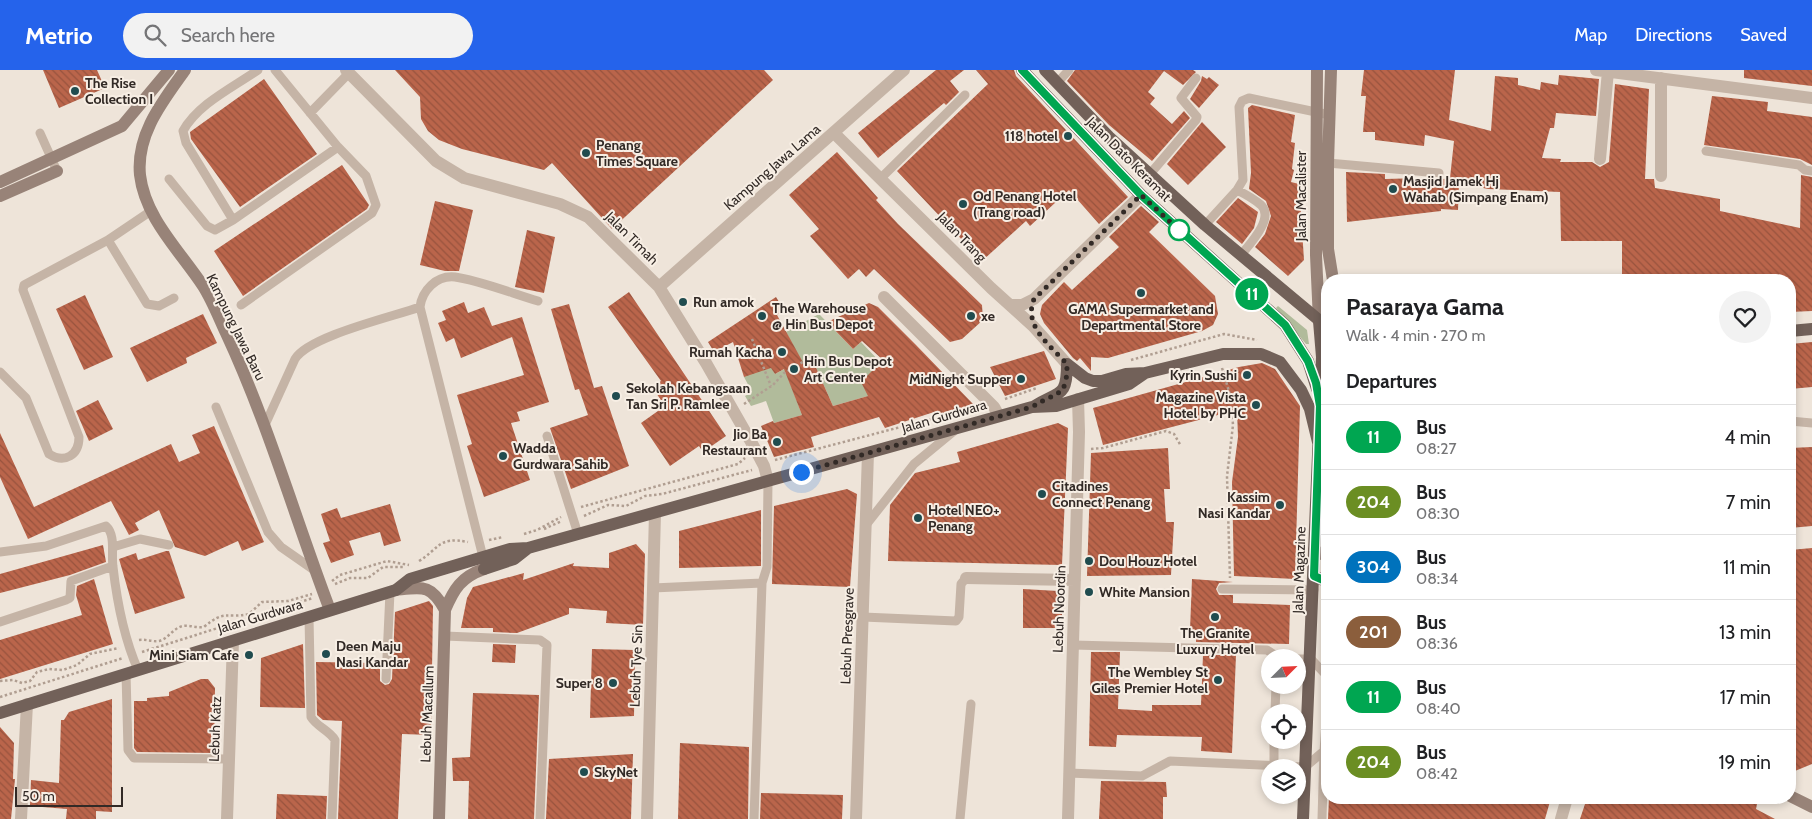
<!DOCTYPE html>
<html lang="en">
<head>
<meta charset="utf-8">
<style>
	body { margin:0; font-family:Cabin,sans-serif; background:#f2f2f2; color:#202124; height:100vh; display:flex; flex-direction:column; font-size:19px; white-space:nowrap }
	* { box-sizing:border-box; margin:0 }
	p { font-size:16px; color:#757577 }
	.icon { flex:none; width:28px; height:28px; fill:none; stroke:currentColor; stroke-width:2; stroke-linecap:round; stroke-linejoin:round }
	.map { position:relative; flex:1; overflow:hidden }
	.sheet { position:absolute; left:1321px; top:204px; width:475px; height:530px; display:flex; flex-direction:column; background:#fff; border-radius:20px; box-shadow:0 2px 8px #0003 }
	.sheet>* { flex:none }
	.badge { padding:0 10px; border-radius:16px; font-size:18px; line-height:32px }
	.needle { width:32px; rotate:66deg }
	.fabs { position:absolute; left:1261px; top:579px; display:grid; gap:10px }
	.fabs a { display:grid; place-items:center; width:45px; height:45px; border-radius:50%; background:#fff; box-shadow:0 2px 8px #0003; font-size:25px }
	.scale { position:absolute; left:15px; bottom:12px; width:108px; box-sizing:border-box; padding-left:5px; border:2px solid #322a26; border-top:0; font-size:14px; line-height:18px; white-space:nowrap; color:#322a26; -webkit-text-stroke:4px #f7eee4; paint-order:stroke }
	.you { position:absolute; width:25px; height:25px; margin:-12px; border:4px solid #fff; border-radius:50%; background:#1a73e8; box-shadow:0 0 0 8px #1a73e833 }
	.map>.badge { position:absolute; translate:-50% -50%; box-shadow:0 0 0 2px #fff }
	h2 { padding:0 25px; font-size:19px; line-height:45px }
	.round { display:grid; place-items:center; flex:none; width:52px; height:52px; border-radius:26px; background:#f2f2f2 }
	.overview { display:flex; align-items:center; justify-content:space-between; height:85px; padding:0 25px }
	h1 { font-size:24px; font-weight:800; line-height:38px }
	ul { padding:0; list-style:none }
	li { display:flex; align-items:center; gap:15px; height:65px; padding:0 25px; border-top:1px solid #e0e0e0 }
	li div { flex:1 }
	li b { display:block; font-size:19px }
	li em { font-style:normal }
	li .badge { min-width:55px; font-weight:700; text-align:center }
	header { display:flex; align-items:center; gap:30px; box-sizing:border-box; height:70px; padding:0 25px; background:#2563eb; color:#fff }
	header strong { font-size:24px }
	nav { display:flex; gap:28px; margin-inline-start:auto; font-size:18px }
	.search { width:350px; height:45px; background:#f2f2f2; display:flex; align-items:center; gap:12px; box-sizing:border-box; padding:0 18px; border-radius:28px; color:#757577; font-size:19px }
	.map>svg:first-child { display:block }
	.green { fill:#b1bb9b }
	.building { fill:url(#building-back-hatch) }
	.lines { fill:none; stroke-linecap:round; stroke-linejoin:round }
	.path { stroke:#b09e91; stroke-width:2.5; stroke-dasharray:2.5 2.5; stroke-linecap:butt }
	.lane { stroke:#c5b4a6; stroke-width:9 }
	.street { stroke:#c5b4a6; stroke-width:12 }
	.secondary { stroke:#988378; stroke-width:12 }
	.primary { stroke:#726159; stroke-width:12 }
	.line-casing { stroke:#fff; stroke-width:11 }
	.line { stroke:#00a651; stroke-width:8 }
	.walk { stroke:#322a26; stroke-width:5; stroke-dasharray:0 9 }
	.poi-dot { fill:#204c4f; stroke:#f7eee4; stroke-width:2 }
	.stop-dot { fill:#fff; stroke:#00a651; stroke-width:2.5 }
	.labels { text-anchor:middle; stroke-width:4; stroke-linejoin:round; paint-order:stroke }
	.poi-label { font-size:14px; font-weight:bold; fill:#322a26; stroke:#f7eee4; text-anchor:start }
	.street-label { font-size:14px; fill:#322a26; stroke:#f7eee4 }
</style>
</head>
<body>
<header>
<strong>Metrio</strong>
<div class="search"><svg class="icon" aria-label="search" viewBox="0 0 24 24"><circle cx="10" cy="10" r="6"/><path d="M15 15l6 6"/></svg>Search here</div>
<nav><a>Map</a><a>Directions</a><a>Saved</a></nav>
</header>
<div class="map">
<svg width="1812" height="749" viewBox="0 0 1812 749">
	<defs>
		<pattern id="building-back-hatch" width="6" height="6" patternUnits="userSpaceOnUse" patternTransform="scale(1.25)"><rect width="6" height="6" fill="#ba654b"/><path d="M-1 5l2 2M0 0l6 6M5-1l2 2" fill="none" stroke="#98533e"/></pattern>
	</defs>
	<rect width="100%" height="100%" fill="#eee4d9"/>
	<path class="green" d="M 1278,236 L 1307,260 L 1309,274 L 1306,274 L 1276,238 Z
		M 819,244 L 853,279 L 861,272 L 881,293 L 868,326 L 833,336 L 814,293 L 787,305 L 802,345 L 774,353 L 766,331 L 751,336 L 745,326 L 752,322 L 744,307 L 760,277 L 775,304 L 801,290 L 786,262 Z"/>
	<path class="building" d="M 43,0 L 97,0 L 105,18 L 59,38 Z
		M 395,0 L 764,0 L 773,10 L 612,159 L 552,93 L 544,100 L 462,79 L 439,70 L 428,61 L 421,49 L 420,27 Z
		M 936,0 L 964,0 L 950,11 L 959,22 L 946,35 L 944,33 L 878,88 L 858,63 Z
		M 976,0 L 1014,0 L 1016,6 L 1128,127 L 1099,154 L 1069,120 L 1030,156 L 1026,151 L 982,191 L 897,101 L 988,14 Z
		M 1075,0 L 1193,0 L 1196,2 L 1183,15 L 1164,1 L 1148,22 L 1155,28 L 1150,34 L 1172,54 L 1184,41 L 1190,48 L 1152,91 L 1109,55 L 1067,11 Z
		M 1364,0 L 1455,0 L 1449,50 L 1491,61 L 1495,6 L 1518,8 L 1518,15 L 1540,20 L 1541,12 L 1558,15 L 1559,5 L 1599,9 L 1596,46 L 1556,43 L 1554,58 L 1550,58 L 1542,88 L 1561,89 L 1560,92 L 1592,92 L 1600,97 L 1609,92 L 1615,14 L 1649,19 L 1645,109 L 1654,109 L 1655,118 L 1720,129 L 1720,141 L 1800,158 L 1801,105 L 1812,107 L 1812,241 L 1790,242 L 1790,210 L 1622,210 L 1622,171 L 1561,171 L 1560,122 L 1488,119 L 1459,113 L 1458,140 L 1441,139 L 1441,141 L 1347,152 L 1346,102 L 1385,104 L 1385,109 L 1421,108 L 1420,112 L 1450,108 L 1454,71 L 1425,65 L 1424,76 L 1375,70 L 1375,62 L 1363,62 L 1366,26 L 1361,26 Z
		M 1744,0 L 1812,0 L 1812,16 L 1744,8 Z
		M 1202,6 L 1207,9 L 1209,7 L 1219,15 L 1199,38 L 1190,29 L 1201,11 Z
		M 264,9 L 317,84 L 240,137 L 191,69 L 190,62 Z
		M 1712,26 L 1768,32 L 1767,41 L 1812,47 L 1812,95 L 1800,89 L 1704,75 Z
		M 1252,35 L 1295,45 L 1291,72 L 1295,73 L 1292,99 L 1294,100 L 1291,112 L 1299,114 L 1304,190 L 1288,206 L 1255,177 L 1265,164 L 1271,146 L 1266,131 L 1249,119 L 1251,103 L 1248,38 Z
		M 1202,52 L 1226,77 L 1188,115 L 1167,94 Z
		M 837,82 L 878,128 L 876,130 L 898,154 L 982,235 L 983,250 L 962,269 L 950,272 L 874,199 L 866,207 L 859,199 L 848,209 L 810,166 L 819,159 L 789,125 Z
		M 342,95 L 369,135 L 367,139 L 243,226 L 214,181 Z
		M 1238,128 L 1258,142 L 1254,158 L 1242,174 L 1216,152 Z
		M 435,131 L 473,140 L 459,201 L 445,201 L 420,195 Z
		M 1141,136 L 1159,152 L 1149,162 L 1215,226 L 1218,244 L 1213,255 L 1202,261 L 1108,288 L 1091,287 L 1091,301 L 1080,288 L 1077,291 L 1073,288 L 1044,253 L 1040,244 L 1042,235 L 1064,212 L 1072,220 L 1119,177 L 1109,167 Z
		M 527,160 L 555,167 L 544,223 L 515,217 Z
		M 629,222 L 726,366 L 703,382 L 699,376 L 670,396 L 641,353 L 665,336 L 652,317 L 661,311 L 608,237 Z
		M 85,225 L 113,287 L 84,300 L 56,239 Z
		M 776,227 L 784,240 L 777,245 L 805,296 L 814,293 L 833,336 L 868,326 L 861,312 L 883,290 L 862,271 L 853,279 L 827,252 L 869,233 L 878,237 L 916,275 L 974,335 L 938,345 L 934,342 L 885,358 L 879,347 L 811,367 L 814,377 L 774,387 L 761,356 L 773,351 L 774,353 L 802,345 L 784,299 L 775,304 L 771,298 L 744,307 L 733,272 L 714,282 L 708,272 Z
		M 464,232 L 468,243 L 484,237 L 492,256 L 522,247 L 549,332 L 517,342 L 520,351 L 511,353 L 530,410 L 484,427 L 467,376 L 472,374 L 457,325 L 524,305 L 512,267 L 461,288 L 454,268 L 446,272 L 438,253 L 446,250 L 442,241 Z
		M 569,234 L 594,318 L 602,316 L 629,396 L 571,419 L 550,358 L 588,345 L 579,319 L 575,320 L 551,239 Z
		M 203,244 L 217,273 L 186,288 L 187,293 L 147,312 L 130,278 Z
		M 1812,272 L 1812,317 L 1790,319 L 1790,274 Z
		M 1044,281 L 1056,309 L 1005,326 L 990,297 Z
		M 1262,293 L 1275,299 L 1300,336 L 1295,509 L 1234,506 L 1232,412 L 1238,367 L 1237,340 L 1103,375 L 1093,338 L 1239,297 Z
		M 98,330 L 113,359 L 89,371 L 76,341 Z
		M 1058,353 L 1068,358 L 1062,495 L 888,491 L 890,435 L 915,403 L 960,392 L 957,382 Z
		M 214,356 L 264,472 L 242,481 L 238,471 L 205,486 L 175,477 L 159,440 L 135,453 L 139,460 L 129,465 L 111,431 L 28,469 L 0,407 L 0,363 L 34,437 L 171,374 L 179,392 L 200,383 L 192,365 Z
		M 1812,377 L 1812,456 L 1790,458 L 1790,378 Z
		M 1168,378 L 1170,419 L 1164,419 L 1166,452 L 1174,452 L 1171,505 L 1087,506 L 1091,383 Z
		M 847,419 L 857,424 L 850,517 L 772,514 L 774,436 Z
		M 390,434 L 401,471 L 384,476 L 380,462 L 349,471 L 354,485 L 331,493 L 323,473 L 330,471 L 321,444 L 337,438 L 341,448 Z
		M 761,440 L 761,496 L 679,498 L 679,461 Z
		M 636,474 L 645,484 L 643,555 L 606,553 L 607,541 L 569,538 L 569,544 L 517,563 L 493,562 L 493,558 L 461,558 L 467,528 L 473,517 L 524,503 L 523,510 L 574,493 L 573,496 L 609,498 L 609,483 Z
		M 103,475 L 106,492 L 70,505 L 0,523 L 0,504 Z
		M 1812,478 L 1812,694 L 1790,703 L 1790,480 Z
		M 166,481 L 169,481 L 185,528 L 135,544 L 119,489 L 136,483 L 138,490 Z
		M 94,509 L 113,574 L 0,609 L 0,570 L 82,545 L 76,525 L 77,516 Z
		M 1192,509 L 1233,512 L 1219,513 L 1216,519 L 1219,525 L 1233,525 L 1233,533 L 1290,535 L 1289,574 L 1196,572 L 1196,560 L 1190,560 Z
		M 1023,519 L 1058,521 L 1062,527 L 1062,558 L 1023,558 Z
		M 429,531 L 433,536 L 431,665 L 402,664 L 398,749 L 338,749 L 342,651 L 323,650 L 317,645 L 316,592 L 380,593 L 380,611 L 385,615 L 389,614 L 392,609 L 395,542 Z
		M 303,574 L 305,638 L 260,637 L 261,588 Z
		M 493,574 L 516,575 L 515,593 L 492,592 Z
		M 592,579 L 635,580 L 634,646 L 590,648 Z
		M 1091,582 L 1120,582 L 1118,639 L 1152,641 L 1152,635 L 1201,635 L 1203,585 L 1236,585 L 1232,683 L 1201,681 L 1202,667 L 1117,665 L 1116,677 L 1089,676 Z
		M 201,609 L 208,609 L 215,618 L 214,683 L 137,682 L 134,678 L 134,631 L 147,631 L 147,628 L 169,626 L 169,622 Z
		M 473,623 L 539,625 L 534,749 L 468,749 L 469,711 L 453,711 L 452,688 L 470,687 Z
		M 112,629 L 112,742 L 96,741 L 96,749 L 66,749 L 67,739 L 30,736 L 31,710 L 59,713 L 61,650 L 64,650 L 69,642 Z
		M 0,657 L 14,673 L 13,709 L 15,709 L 11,749 L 0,749 Z
		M 680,673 L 749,677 L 748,749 L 678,749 Z
		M 633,684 L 631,749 L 546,749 L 549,689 Z
		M 1101,711 L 1166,712 L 1167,727 L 1163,727 L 1163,749 L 1099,749 Z
		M 761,723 L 843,725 L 842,749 L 760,749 Z
		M 277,724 L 327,726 L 326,749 L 276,749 Z
		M 1329,728 L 1551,728 L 1545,749 L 1328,749 Z
		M 1587,728 L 1743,728 L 1757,734 L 1756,739 L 1775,749 L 1580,749 Z"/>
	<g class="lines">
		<path class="path" d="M 752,269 L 771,316
			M 1131,290 L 1224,264 L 1257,270
			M 1222,298 L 1231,328 L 1233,355 L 1227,406 L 1230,508
			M 1005,329 L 1037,318
			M 744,334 L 773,315 L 784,303 L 803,292
			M 1091,379 L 1103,378 L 1166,361 L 1174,364 L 1181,376
			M 775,390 L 973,338
			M 581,437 L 738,394 L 745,388
			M 584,446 L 608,435 L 626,436 L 645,426 L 662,424 L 752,400
			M 544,459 L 562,451
			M 524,464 L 537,460 L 561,447
			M 489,470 L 503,467
			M 419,491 C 439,479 438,466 468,472
			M 332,511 L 340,505 L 387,491 L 409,495
			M 335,514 L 350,508 L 368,508 L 383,497 L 404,497
			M 139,570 C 146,569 152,572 159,571 C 168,569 173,558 183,556 C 189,555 197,558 204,557 C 225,539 226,549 249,544 L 262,532 L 288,531 L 312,524
			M 142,582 L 313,528
			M 0,611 L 13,610 L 22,613 L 30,611 L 37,602 L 49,599 L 63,600 L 77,595 L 90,584 L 119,578
			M 0,627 L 123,588"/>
		<path class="lane" d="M 1057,13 L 1069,0
			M 310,43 L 349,3
			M 40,63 L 57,101
			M 1706,81 L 1799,95 L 1805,100 L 1812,101
			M 1328,93 L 1439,103
			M 1150,104 L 1196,50 L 1197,47 L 1181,28 L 1196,8
			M 169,109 L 207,156 L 215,160 L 233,150 L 338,77
			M 880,109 L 965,25
			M 1237,120 C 1245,124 1254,129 1261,135 C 1275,148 1249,175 1241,185
			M 233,150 L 186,73 L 183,61 C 198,34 232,18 258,0
			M 1205,155 L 1237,120 L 1243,110 L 1239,37 L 1242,31 L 1249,28 L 1330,45
			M 108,170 L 147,234 L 159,236 L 174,228
			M 241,235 L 372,143 L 376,135 L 366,106 L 338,77 L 275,0
			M 0,302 L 26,328 L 49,384 C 65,394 79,385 79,367 L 23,220 L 24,215 L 108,170 L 151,141
			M 216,337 L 268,462 L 281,477 L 314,500
			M 1790,351 L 1812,353
			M 265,355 L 295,289 C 309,266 392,247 420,237
			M 547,366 L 578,464
			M 866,455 L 914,394 L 954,361
			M 113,477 L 140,469 L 169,475
			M 0,482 L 46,476 L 106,456 C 116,465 111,484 113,497 C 117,532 124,568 138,600
			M 483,487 L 420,237 C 422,221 436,205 455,207 C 478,210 514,224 538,231
			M 653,518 L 762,513
			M 1222,519 L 1314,520
			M 309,547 L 311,647 C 317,657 329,660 335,670 L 332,749
			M 863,547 L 956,551 L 959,547 L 961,514 L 966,508
			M 0,552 L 66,530 L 70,528 L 71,511 L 113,496
			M 445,566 L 540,570 L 547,575 L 540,749
			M 1073,575 L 1267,580 L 1279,588
			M 1298,589 L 1311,589 L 1328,607
			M 126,603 L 128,680 L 134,688 L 229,689
			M 386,609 L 390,522
			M 1275,642 L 1276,615
			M 1274,697 L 1274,670
			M 1069,703 L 1142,706 L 1170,691 L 1305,697 L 1324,681 L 1328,625
			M 754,749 L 762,513 L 767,497 L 768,411
			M 960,749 L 971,634
			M 1322,749 L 1324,681"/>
		<path class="street" d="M 346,0 L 436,91 L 464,108 L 560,134 L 588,147 L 659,217 L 706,293 L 754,377 L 764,396 L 768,411
			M 1596,0 L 1812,28
			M 1661,8 L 1661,106
			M 834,63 L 991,218 L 1033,256 L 1067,294
			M 1600,89 L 1608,1
			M 659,217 L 904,0
			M 884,227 L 994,337 L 999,346
			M 1010,235 L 1022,235 L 1034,229 L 1141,125
			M 966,508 L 1075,510
			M 21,749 L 27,634
			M 227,749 L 233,571
			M 647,749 L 655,443
			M 856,749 L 868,383
			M 1068,749 L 1079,362 L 1078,329
			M 1561,749 L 1567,728"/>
		<path class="secondary" d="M 185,0 C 163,31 136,64 140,105 C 145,148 180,181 203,216 C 212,230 219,248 226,263 C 268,353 295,448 330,540
			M 1317,0 L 1316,185 L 1319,251
			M 1331,0 L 1328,93 L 1328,179 L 1333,210
			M 0,112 L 122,56 L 169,0
			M 0,126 L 57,101
			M 1314,480 L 1328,487
			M 1314,506 L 1328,512
			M 396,520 C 423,517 431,514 445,540
			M 1790,726 L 1812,737
			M 439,749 L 445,540 C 454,519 461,507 484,499"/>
		<path class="primary" d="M 1022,0 L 1141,125 L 1285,255 L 1308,291 L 1317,319
			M 1045,0 L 1109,67 L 1205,155 L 1326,256
			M 1790,261 L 1812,259
			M 1067,294 L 1085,308 L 1093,311 L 1102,311 L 1126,304 L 1145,303
			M 1033,337 C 1059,320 1067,329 1067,294
			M 484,499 L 514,489 L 528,478
			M 0,643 L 396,520 L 410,509 L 510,479 L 528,478 L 1032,337 L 1056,336 L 1129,314 L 1145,303 L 1223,284 L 1261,284 L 1280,292 L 1301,320 L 1310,339 L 1318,372
			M 1303,749 L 1320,336 L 1322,287 L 1319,251"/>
	</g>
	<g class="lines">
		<g class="line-casing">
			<path id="line" d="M 1022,0 L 1141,125 L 1285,255 L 1308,291 L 1316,313 L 1320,336 L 1314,506 L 1328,512"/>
		</g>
		<use href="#line" class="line"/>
		<path class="walk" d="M 801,402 L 1032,337 C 1058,320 1067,329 1067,294 C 1050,275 1023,256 1034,229 L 1141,125 L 1179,160"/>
	</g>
	<g class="poi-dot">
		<circle cx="75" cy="21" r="5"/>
		<circle cx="1068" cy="66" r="5"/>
		<circle cx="586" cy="83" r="5"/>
		<circle cx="1393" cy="119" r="5"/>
		<circle cx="963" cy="134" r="5"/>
		<circle cx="1141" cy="223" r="5"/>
		<circle cx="683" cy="232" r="5"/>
		<circle cx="762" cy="246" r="5"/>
		<circle cx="971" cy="246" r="5"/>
		<circle cx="782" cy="282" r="5"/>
		<circle cx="794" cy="299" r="5"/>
		<circle cx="1247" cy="305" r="5"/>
		<circle cx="1021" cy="309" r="5"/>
		<circle cx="616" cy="326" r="5"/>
		<circle cx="1256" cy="335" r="5"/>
		<circle cx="777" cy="372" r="5"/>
		<circle cx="503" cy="386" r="5"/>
		<circle cx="1042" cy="424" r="5"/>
		<circle cx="1280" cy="435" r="5"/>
		<circle cx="918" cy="448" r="5"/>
		<circle cx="1089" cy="491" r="5"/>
		<circle cx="1089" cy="522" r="5"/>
		<circle cx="1215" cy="547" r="5"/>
		<circle cx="326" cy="584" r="5"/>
		<circle cx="249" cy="585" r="5"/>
		<circle cx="1218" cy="610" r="5"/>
		<circle cx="613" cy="613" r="5"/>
		<circle cx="584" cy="702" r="5"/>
	</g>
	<circle class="stop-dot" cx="1179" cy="160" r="10"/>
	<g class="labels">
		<g class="poi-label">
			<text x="85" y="18">The Rise<tspan x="85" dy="16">Collection I</tspan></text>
			<text x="1058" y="71" text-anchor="end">118 hotel</text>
			<text x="596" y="80">Penang<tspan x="596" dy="16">Times Square</tspan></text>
			<text x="1403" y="116">Masjid Jamek Hj<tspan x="1403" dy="16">Wahab (Simpang Enam)</tspan></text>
			<text x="973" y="131">Od Penang Hotel<tspan x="973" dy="16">(Trang road)</tspan></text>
			<text x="693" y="237">Run amok</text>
			<text x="772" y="243">The Warehouse<tspan x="772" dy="16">@ Hin Bus Depot</tspan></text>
			<text x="1141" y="244" text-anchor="middle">GAMA Supermarket and<tspan x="1141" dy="16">Departmental Store</tspan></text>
			<text x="981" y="251">xe</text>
			<text x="772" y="287" text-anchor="end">Rumah Kacha</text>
			<text x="804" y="296">Hin Bus Depot<tspan x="804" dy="16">Art Center</tspan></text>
			<text x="1237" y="310" text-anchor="end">Kyrin Sushi</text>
			<text x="1011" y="314" text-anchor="end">MidNight Supper</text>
			<text x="626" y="323">Sekolah Kebangsaan<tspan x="626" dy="16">Tan Sri P. Ramlee</tspan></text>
			<text x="1246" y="332" text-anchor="end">Magazine Vista<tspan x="1246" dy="16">Hotel by PHC</tspan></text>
			<text x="767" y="369" text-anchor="end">Jio Ba<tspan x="767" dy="16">Restaurant</tspan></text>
			<text x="513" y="383">Wadda<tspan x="513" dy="16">Gurdwara Sahib</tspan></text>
			<text x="1052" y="421">Citadines<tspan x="1052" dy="16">Connect Penang</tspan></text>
			<text x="1270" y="432" text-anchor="end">Kassim<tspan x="1270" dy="16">Nasi Kandar</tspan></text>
			<text x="928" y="445">Hotel NEO+<tspan x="928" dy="16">Penang</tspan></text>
			<text x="1099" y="496">Dou Houz Hotel</text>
			<text x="1099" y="527">White Mansion</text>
			<text x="1215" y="568" text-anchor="middle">The Granite<tspan x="1215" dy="16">Luxury Hotel</tspan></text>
			<text x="336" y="581">Deen Maju<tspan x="336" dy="16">Nasi Kandar</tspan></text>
			<text x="239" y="590" text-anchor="end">Mini Siam Cafe</text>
			<text x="1208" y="607" text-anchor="end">The Wembley St<tspan x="1208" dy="16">Giles Premier Hotel</tspan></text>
			<text x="603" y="618" text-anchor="end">Super 8</text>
			<text x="594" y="707">SkyNet</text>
		</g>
		<g class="street-label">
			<text transform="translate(1129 89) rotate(45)" y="5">Jalan Dato Keramat</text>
			<text transform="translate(772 97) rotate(-41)" y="5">Kampung Jawa Lama</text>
			<text transform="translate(1301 126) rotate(-90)" y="5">Jalan Macalister</text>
			<text transform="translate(962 167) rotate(46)" y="5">Jalan Trang</text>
			<text transform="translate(632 168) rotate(45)" y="5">Jalan Timah</text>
			<text transform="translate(236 257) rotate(64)" y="5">Kampung Jawa Baru</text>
			<text transform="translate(944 346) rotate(-16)" y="5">Jalan Gurdwara</text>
			<text transform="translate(1299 500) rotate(-88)" y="5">Jalan Magazine</text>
			<text transform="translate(1059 539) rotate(-88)" y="5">Lebuh Noordin</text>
			<text transform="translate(260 546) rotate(-17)" y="5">Jalan Gurdwara</text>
			<text transform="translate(847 566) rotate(-88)" y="5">Lebuh Presgrave</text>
			<text transform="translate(636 596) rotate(-88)" y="5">Lebuh Tye Sin</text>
			<text transform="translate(427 644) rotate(-88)" y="5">Lebuh Macallum</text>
			<text transform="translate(215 659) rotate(-88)" y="5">Lebuh Katz</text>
		</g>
	</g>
</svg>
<div class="fabs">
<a><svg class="needle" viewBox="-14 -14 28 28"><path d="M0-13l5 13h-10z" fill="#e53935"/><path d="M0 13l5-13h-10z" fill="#757577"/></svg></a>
<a><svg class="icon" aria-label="locate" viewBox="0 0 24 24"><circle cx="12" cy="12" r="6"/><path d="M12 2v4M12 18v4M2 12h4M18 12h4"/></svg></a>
<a><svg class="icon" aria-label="layers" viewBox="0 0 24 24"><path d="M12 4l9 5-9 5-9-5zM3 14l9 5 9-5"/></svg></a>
</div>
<div class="scale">50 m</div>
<div class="you" style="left:801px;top:402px"></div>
<b class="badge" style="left:1252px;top:224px;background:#00a651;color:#fff">11</b>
<section class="sheet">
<div class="overview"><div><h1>Pasaraya Gama</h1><p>Walk · 4 min · 270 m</p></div><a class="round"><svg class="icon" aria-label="heart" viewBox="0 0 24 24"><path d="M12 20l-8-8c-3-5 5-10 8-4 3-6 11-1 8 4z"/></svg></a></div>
<h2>Departures</h2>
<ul>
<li><span class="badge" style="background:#00a651;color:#fff">11</span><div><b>Bus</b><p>08:27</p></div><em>4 min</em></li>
<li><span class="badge" style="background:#6b8e23;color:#fff">204</span><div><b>Bus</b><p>08:30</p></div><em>7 min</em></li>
<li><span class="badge" style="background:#0072bc;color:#fff">304</span><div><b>Bus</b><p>08:34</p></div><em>11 min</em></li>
<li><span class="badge" style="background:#8b5e3c;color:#fff">201</span><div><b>Bus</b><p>08:36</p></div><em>13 min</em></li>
<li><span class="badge" style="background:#00a651;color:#fff">11</span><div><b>Bus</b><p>08:40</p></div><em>17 min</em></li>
<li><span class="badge" style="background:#6b8e23;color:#fff">204</span><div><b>Bus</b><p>08:42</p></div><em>19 min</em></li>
</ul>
</section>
</div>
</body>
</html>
